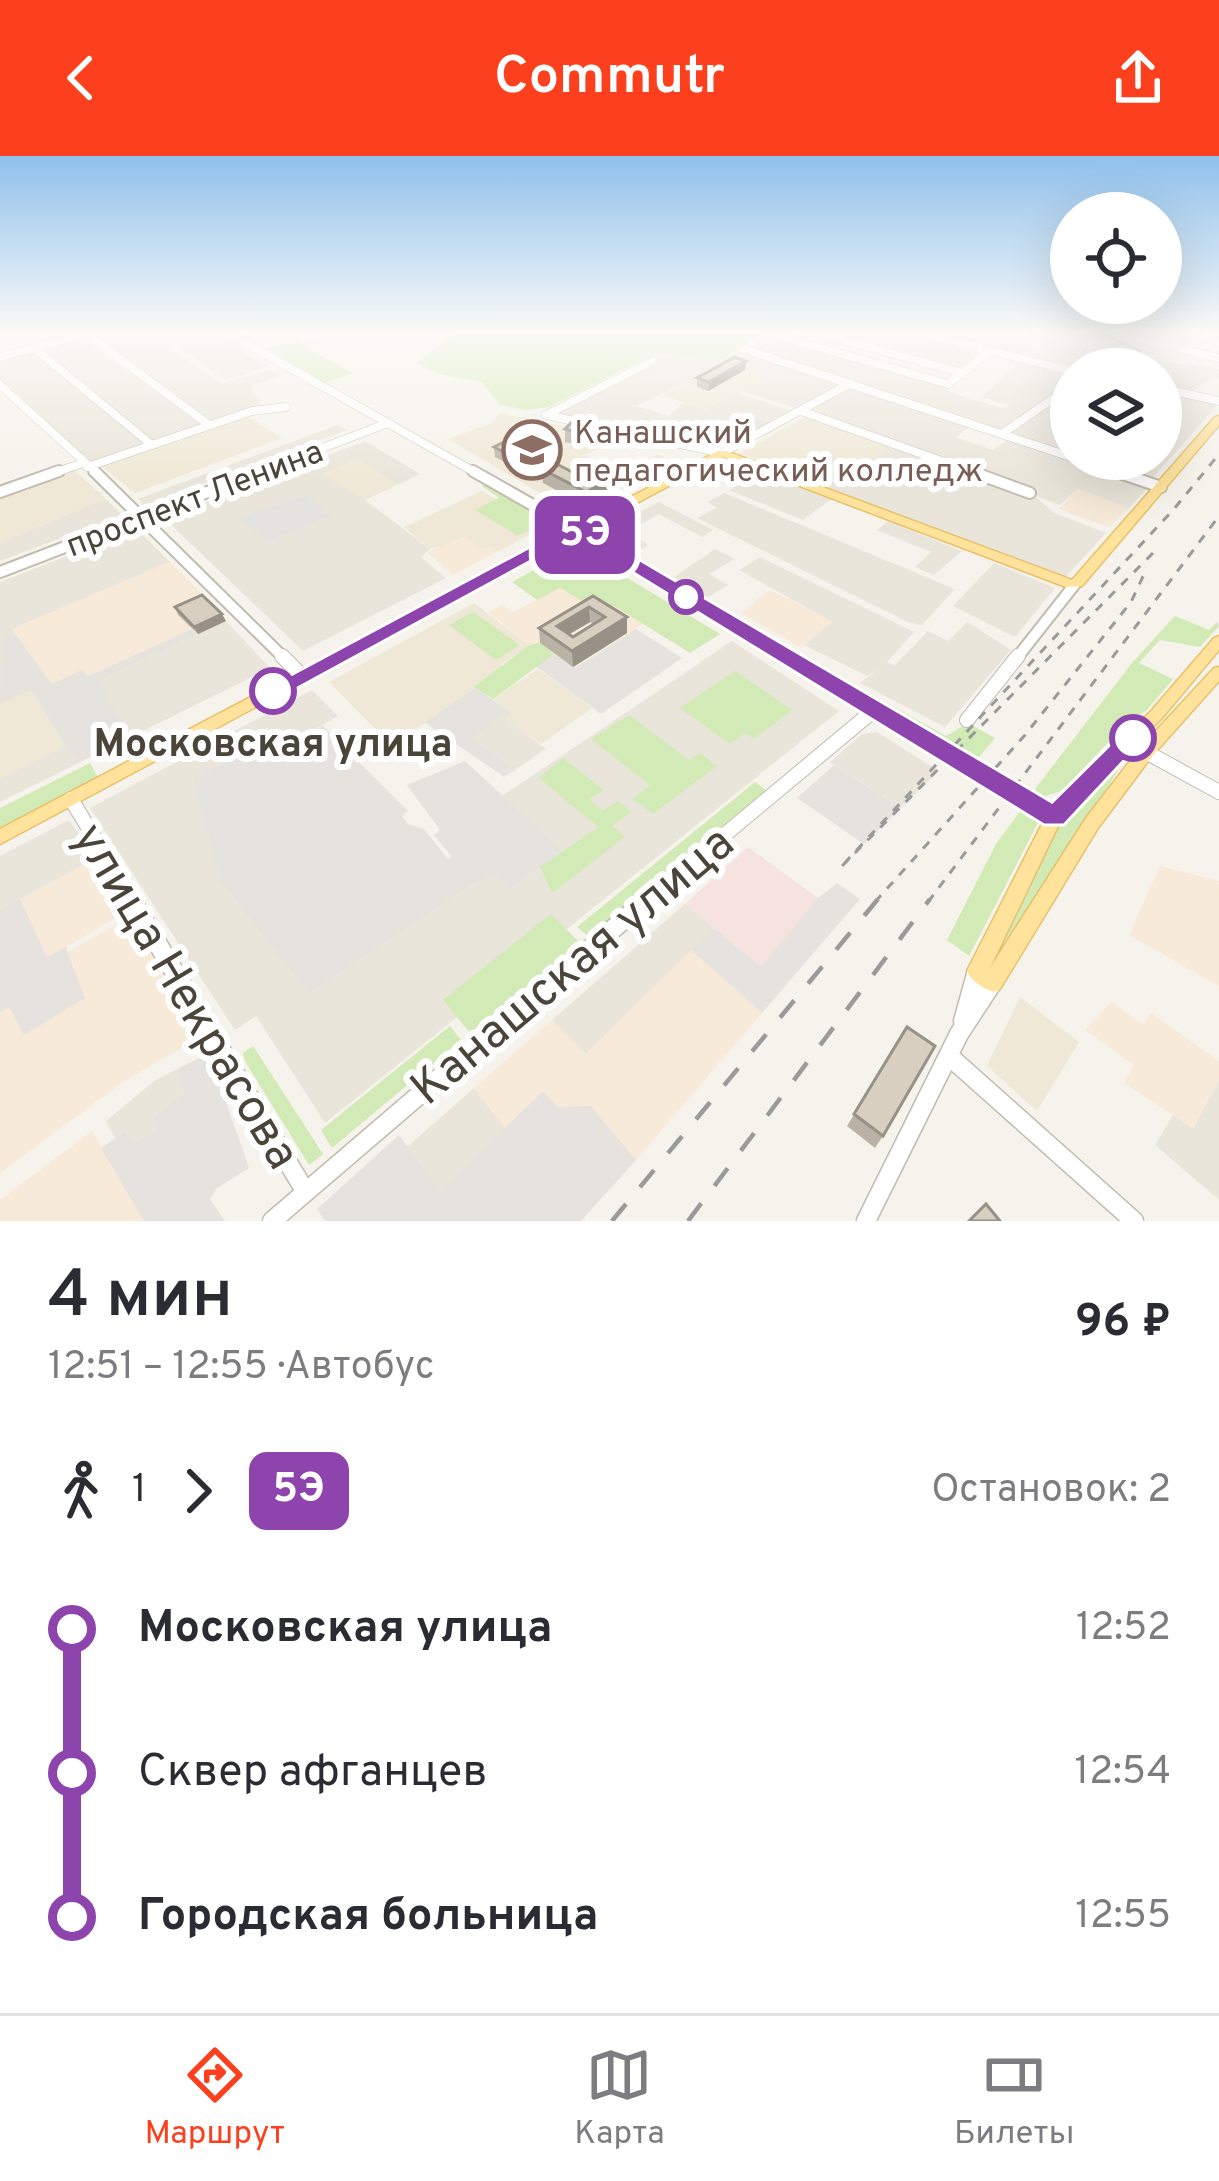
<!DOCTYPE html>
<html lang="ru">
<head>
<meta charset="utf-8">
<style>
	body { margin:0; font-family:Overpass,sans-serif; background:#f2f2f3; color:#2b2b33; height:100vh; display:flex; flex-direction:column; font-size:45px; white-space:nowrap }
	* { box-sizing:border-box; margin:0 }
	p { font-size:39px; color:#7c7c81 }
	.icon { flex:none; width:66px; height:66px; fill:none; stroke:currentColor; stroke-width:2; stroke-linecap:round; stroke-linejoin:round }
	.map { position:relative; height:1065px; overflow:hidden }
	.sheet { display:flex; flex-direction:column; background:#fff; flex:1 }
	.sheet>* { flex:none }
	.badge { padding:0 24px; border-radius:18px; font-size:42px; line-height:78px }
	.controls { position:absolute; left:1050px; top:36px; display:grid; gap:24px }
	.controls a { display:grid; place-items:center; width:132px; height:132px; border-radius:50%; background:#fff; box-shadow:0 12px 48px #0002; font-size:60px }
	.map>.badge { position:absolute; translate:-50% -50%; box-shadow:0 0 0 6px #fff }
	.legs { display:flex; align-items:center; gap:18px; height:132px; padding:0 48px; font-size:39px }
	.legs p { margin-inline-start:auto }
	.headline { display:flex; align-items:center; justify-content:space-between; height:204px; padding:0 48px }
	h1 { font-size:66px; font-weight:600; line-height:90px }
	ul { padding:0 48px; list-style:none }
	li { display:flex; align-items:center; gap:42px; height:144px; font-size:45px }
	li i { display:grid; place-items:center; width:18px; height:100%; margin:0 15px; background:currentColor }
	li i::after { content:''; width:30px; height:30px; margin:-15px; border:9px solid; border-radius:50%; background:#fff }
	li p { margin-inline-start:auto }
	li:first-child i { background:linear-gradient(#0000 50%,currentColor 0) }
	li:last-child i { background:linear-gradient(currentColor 50%,#0000 0) }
	header { display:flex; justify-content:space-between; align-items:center; height:156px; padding:0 48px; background:#fc3f1d; color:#fff; font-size:54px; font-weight:600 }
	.menu { display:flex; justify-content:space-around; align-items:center; height:168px; border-top:3px solid #e1e1e2; background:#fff; font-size:33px; color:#7c7c81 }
	.menu a { display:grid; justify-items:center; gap:6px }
	.menu .active { color:#fc3f1d }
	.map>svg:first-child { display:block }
	.residential { fill:#eae5da }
	.commercial { fill:#f7ead8 }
	.industrial { fill:#e6e2dd }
	.education { fill:#efe8d6 }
	.medical { fill:#f6e3e0 }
	.green { fill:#d2eab5 }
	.parking { fill:#e5e3e0 }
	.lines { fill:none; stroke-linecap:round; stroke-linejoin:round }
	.stream { stroke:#a9d4f2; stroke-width:3 }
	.major-tunnel { stroke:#d4d0c8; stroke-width:16; stroke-dasharray:16 9; stroke-linecap:butt }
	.minor-far3-casing { stroke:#c2bbae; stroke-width:9 }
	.minor-far2-casing { stroke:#c2bbae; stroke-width:14 }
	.minor-far1-casing { stroke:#c2bbae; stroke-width:16 }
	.minor-casing { stroke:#c2bbae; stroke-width:21 }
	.major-casing { stroke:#e6c16a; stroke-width:3 }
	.minor-far3 { stroke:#fff; stroke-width:8 }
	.minor-far2 { stroke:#fff; stroke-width:10 }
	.minor-far1 { stroke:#fff; stroke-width:14 }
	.minor { stroke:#fff; stroke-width:18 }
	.major { fill:#ffe39c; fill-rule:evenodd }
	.rail-far1 { stroke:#9a9a9a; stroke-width:3; stroke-dasharray:9 9; stroke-linecap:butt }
	.rail { stroke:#9a9a9a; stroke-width:4.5; stroke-dasharray:22 22; stroke-linecap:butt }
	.wall { fill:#bab2a6; fill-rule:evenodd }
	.shaded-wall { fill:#979187 }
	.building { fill:#d8cfc1; stroke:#979187; stroke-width:3; fill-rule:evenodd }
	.line-1 { fill:#8e44ad; stroke:#fff; stroke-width:3 }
	.stop-1-dot { fill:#fff; stroke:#8e44ad; stroke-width:6 }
	.labels { text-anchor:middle; stroke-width:12; stroke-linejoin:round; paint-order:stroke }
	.far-education-label { font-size:33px; fill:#785e54; stroke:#fff; text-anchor:start }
	.far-street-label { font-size:33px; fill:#4b4439; stroke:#fff }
	.stop-label { font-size:39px; font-weight:bold; fill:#4b4439; stroke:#fff }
	.near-street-label { font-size:48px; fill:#4b4439; stroke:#fff }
</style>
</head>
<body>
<header><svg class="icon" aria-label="back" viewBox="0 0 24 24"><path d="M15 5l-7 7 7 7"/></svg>Commutr<svg class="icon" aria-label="share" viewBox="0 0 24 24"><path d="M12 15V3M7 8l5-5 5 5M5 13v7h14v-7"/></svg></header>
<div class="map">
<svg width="1219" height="1065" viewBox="0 0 1219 1065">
	<rect width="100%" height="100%" fill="#f6f3ec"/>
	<path class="residential" d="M 106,177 L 155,177 L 151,179 L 222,228 L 271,214 L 280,219 L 250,231 L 263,251 L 212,267 L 96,179 Z
		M 158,177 L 212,177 L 268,211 L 226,224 Z
		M 823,177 L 913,177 L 985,196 L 960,215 Z
		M 972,177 L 1043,194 L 1041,184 L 1087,192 L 1084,213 L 962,184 Z
		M 771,179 L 945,228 L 949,236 L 1005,253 L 1008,249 L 981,241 L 1022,205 L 1071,216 L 1071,226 L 1000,275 L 749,192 Z
		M 82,184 L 147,229 L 203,269 L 155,286 L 40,194 Z
		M 740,194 L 843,229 L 798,253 L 741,235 L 768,220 L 697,221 L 636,250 L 669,260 L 683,247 L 704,254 L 736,237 L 793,255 L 771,267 L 738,256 L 686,284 L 554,257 L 656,197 L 721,204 Z
		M 35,195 L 145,289 L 92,307 L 0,224 L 0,205 Z
		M 1094,197 L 1208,211 L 1219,213 L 1219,223 L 1211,222 L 1193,235 L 1161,230 L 1161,213 L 1092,213 Z
		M 851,232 L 970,270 L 956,281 L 993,294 L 1008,283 L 1149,330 L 1129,352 L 1078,333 L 1060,349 L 806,255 Z
		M 1161,234 L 1219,247 L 1150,325 L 1084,303 L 1161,303 Z
		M 1071,236 L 1071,299 L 1009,278 L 1045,252 Z
		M 338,269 L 347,274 L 145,350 L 138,343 Z
		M 365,285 L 420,318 L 365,344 L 430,393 L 421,401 L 446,422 L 303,495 L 164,362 Z
		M 892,290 L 1037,342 L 1054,357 L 1106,377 L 1064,423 L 783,314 L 807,299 Z
		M 762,315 L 833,342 L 803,364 L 729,334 Z
		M 724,337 L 952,432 L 954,434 L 922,469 L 910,467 L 697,362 L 716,352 L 708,346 Z
		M 106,343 L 122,359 L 0,405 L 0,386 Z
		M 659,346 L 713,374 L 702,381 L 659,358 L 638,370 L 638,382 L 648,389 L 636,396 L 622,388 L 623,365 Z
		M 888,365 L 962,395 L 934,419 L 915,411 L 931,396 L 877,374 Z
		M 137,373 L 170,406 L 12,473 L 51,528 L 82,514 L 93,527 L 226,465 L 270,512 L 0,646 L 0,426 Z
		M 715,393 L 735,403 L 709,418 L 728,429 L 708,441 L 674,421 Z
		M 760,401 L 914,476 L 887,506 L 894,510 L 928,475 L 948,485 L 967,466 L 1011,494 L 945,571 L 860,527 L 879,512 L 867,520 L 804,489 L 832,466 L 739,414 Z
		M 994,407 L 1055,432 L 1015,481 L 953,450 Z
		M 732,485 L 839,555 L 325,967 L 256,860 L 235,874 L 90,652 L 312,534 L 338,560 L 287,590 L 281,580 L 309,838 L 466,732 L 494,719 L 510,733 L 562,696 L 502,640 Z
		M 508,554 L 513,558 L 506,563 L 546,593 L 515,614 L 471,580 Z
		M 877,576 L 939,615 L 901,652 L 830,606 L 862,578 Z
		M 69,664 L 92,696 L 85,708 L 0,754 L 0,700 Z
		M 685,748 L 714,772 L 585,899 L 552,864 Z
		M 177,913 L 184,937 L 152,962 L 157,974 L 133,988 L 125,975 L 115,982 L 106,965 L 154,925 Z
		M 1219,924 L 1219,1044 L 1155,989 L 1173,959 L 1193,972 Z
		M 474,932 L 505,972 L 440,1036 L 407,991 Z"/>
	<path class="commercial" d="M 1078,333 L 1129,352 L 1109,371 L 1059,353 Z
		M 464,381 L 484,394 L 491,390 L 499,395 L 453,419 L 428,397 L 447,384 Z
		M 170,406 L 209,445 L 179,458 L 192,473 L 87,520 L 82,514 L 52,528 L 12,473 Z
		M 560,432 L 596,452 L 614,450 L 643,468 L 574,512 L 540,487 L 532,491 L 488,456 L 502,449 L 513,456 Z
		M 770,434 L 833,466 L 800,491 L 741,457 Z
		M 85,708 L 115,762 L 48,802 L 20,743 Z
		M 1160,710 L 1219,725 L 1219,830 L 1129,779 Z
		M 133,759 L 204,879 L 123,926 L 0,1017 L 0,856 L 75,812 L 68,796 Z
		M 691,794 L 762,857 L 636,1004 L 591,950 L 558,951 L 543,935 L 505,972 L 474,932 L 552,864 L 586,898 Z
		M 1111,846 L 1143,869 L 1151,857 L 1219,905 L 1219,924 L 1192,972 L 1124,927 L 1134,909 L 1085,874 Z
		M 92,975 L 144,1065 L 0,1065 L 0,1044 Z"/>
	<path class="industrial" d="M 738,256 L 771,267 L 723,292 L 686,284 Z
		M 192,473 L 198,478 L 100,524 L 109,536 L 103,540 L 135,579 L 77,607 L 31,534 L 0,547 L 3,482 L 16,479 L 52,528 L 82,514 L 88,520 Z
		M 636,473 L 682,502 L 601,558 L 535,510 L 554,498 L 575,512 Z
		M 474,531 L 508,554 L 472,581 L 515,614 L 504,621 L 424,566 Z
		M 323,570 L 408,655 L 402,660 L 408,668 L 424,673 L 448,703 L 452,701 L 434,679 L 440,674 L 407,629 L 465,605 L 563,695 L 510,733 L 494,719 L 466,732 L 309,838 L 220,724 L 194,623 L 280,580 L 288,589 Z
		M 834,609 L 901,652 L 864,688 L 797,642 Z
		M 837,727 L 860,743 L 762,857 L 691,794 L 714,772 L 761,810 L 818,742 Z
		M 20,743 L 47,801 L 66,791 L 85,842 L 24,879 L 9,851 L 0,856 L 0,754 Z
		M 209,897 L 249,1012 L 217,1032 L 210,1043 L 225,1065 L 144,1065 L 101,992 L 125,975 L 133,988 L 157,974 L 152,962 L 184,937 L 177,913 Z
		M 543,935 L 558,951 L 591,950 L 636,1004 L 581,1065 L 325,1065 L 317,1053 L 399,979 L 440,1035 Z"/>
	<path class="education" d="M 725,205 L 770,220 L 704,254 L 662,239 Z
		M 499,257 L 605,279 L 592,289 L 600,292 L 584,299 L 611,311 L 628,314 L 657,299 L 675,305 L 574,357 L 448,283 L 489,268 Z
		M 245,259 L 282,282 L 135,337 L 100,309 Z
		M 807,260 L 892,290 L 866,311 L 825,298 L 818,303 L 807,299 L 783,314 L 740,297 Z
		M 356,303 L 399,328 L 364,343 L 321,318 Z
		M 73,313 L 106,343 L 0,386 L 0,337 Z
		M 482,335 L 543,371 L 499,395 L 491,390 L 484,394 L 464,381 L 430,393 L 404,371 Z
		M 474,447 L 529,489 L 501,509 L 503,513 L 392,590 L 329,526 Z
		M 538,513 L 592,552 L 541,588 L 505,563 L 512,557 L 493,543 Z
		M 31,534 L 66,590 L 0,623 L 0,547 Z
		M 1020,841 L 1079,886 L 1037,955 L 987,910 Z"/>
	<path class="medical" d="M 748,691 L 818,742 L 761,810 L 685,748 Z"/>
	<path class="green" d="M 456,177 L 763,177 L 721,204 L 656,197 L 549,251 L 526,254 L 500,249 L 482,226 L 440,218 L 417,207 Z
		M 294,184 L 352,217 L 325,227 L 267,193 Z
		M 487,328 L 553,366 L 517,379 L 475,354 L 499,342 L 482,330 Z
		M 576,391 L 720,478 L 690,497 L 614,450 L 596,453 L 560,432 L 537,444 L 512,426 Z
		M 473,456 L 520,489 L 496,504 L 449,469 Z
		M 1175,460 L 1209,474 L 1217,466 L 1219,470 L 1200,491 L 1160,484 L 1139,507 L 1173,523 L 1146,555 L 1112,571 L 1119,575 L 1062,635 L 1042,641 L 1032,637 L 1132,507 Z
		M 736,463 L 946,580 L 968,567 L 995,582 L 975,606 Z
		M 540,487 L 554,498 L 493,543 L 474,531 L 529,489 Z
		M 735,515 L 792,554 L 754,583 L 746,577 L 730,588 L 680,552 Z
		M 629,559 L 689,604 L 700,597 L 717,610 L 653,658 L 633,643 L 650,629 L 591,583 Z
		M 1129,597 L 993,815 L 988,812 L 1061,664 Z
		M 563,602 L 604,634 L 590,643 L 602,655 L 618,645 L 631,656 L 612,670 L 625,681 L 552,737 L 540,711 L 598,671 L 539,622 Z
		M 90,607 L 98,622 L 0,674 L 0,652 Z
		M 755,626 L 766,634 L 589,781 L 577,771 Z
		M 1024,650 L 1037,657 L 1038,667 L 969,800 L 947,784 L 996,688 Z
		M 551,758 L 580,787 L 470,877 L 443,844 Z
		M 450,870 L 461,884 L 332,992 L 321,974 Z
		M 253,890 L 323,998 L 309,1009 L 245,905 L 243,897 Z"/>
	<path class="parking" d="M 306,340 L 332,359 L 267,385 L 237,362 Z"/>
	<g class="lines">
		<path class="stream" d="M 1102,177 L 1140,195
			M 1144,206 L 1146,213"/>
		<path class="major-tunnel" d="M 974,614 L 1027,646"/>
		<g class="minor-far3-casing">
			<path id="minor-far3" d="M 85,177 L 209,269
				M 228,177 L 478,318
				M 294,177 L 308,182 L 325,177
				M 768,177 L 948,228 L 990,195
				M 818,177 L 962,217
				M 920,177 L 1071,215
				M 1182,177 L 1219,186
				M 1132,181 L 1219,202
				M 34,192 L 152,289
				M 744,193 L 1071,301
				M 0,201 L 91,177
				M 1088,213 L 1092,177
				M 0,229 L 98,318
				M 1161,232 L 1219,245
				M 801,255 L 978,318
				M 546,259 L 722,297 L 851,227
				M 546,259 L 653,205
				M 1002,278 L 1071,230
				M 1077,303 L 1123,318
				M 87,311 L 252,255 L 286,251
				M 51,318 L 83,307
				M 254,318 L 388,267"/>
		</g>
		<g class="minor-far2-casing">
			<path id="minor-far2" d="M 94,315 L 285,503
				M 473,315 L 575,373 L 582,370
				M 970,315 L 1030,337
				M 1114,315 L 1161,331
				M 0,336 L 59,315
				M 0,416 L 262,315
				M 1016,503 L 1075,428"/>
		</g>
		<g class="minor-far1-casing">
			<path id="minor-far1" d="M 282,500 L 302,520
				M 967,564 L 1018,500
				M 1146,596 L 1219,636
				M 71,643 L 133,746
				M 644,746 L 873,555"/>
		</g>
		<g class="minor-casing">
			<path id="minor" d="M 131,743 L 305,1035
				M 963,865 L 977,815
				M 949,900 L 1134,1065
				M 272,1065 L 648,743
				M 866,1065 L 959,878 L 993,826"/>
		</g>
		<g class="major-casing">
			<path id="major" d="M 1219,260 L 1219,269 L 1082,430 L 1066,431 L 723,301 L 586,374 L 980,610 L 982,614 L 980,618 L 968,618 L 577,379 L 0,688 L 0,673 L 718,295 L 726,295 L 1072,424 L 1215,261 Z
				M 1219,480 L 1219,494 L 1162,562 L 1060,666 L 990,812 L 1086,662 L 1140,592 L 1214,512 L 1219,511 L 1219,525 L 1152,600 L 1098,672 L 1000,833 L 993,836 C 983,832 971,825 967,815 L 1044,664 L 1021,651 L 1018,646 L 1021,641 C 1032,638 1042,646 1052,652 L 1152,554 L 1214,482 Z"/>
		</g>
		<use href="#minor-far3" class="minor-far3"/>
		<use href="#minor-far2" class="minor-far2"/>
		<use href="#minor-far1" class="minor-far1"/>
		<use href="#minor" class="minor"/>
		<use href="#major" class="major"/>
		<path class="rail-far1" d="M 1153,397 L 840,712 L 1174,353 L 1219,298
			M 875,746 L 1025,579 L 1131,446 L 1147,412
			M 928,746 L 1219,360"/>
		<path class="rail" d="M 612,1065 L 878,743
			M 688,1065 L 930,743"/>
	</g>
	<path class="wall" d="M 746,205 L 745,214 L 708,235 L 697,231 L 697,222 Z
		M 565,273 L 590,278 L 578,289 L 565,286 Z
		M 494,291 L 518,296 L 519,307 L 512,310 L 495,301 Z
		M 542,313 L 609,338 L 586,350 L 543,327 Z
		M 593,440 L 627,477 L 573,511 L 540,487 L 539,472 ZM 590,466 L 593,468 L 573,481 L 569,478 Z
		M 175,451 L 226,465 L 198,478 L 178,459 Z
		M 907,871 L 883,980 L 875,992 L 847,970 Z"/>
	<path class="shaded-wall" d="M 746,205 L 745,214 L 708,235 L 709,226 Z
		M 590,264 L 590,278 L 578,289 L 577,276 Z
		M 518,296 L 519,307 L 512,310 L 511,300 Z
		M 609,324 L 609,338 L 586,350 L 586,336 Z
		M 589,451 L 590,466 L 558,485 L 557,470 Z
		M 222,458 L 226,465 L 198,478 L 194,471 Z
		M 627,461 L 627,477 L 573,511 L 572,495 Z"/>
	<path class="building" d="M 735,201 L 746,205 L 709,226 L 697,222 Z
		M 577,261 L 590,264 L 577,276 L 565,273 Z
		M 506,285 L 518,296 L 511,300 L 494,291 Z
		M 555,307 L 591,326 L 601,320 L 609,324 L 586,336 L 542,313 Z
		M 202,439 L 222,458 L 194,471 L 175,451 Z
		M 593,440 L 627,461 L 572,495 L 539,472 ZM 589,451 L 605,461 L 573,481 L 557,470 Z
		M 907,871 L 935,890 L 883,980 L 854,958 Z
		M 986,1048 L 1000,1065 L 969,1065 Z"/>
	<linearGradient id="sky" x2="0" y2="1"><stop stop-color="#8fc1ec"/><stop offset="0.54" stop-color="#fbfaf6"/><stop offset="1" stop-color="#fbfaf6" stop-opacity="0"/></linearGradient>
	<rect width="1219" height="326" fill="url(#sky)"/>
	<path class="line-1" d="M 569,370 L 582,370 L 1052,646 L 1124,575 L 1141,575 L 1145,582 L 1064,669 L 1044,669 L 575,381 L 281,541 L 264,541 L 261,535 Z"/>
	<defs>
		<g id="university-ring" transform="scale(3)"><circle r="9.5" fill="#fff" stroke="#8d6e63" stroke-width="1.5"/><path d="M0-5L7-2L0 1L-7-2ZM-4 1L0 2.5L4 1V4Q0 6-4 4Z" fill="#8d6e63"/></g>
	</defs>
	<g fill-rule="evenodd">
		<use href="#university-ring" x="532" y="294"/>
	</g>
	<g class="stop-1-dot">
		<circle cx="686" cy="441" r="15"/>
		<circle cx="273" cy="535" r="21"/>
		<circle cx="1133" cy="582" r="21"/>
	</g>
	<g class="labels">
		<g class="far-education-label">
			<text x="574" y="287">Канашский<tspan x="574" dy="38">педагогический колледж</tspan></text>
		</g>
		<g class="far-street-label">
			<text transform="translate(194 341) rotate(-21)" y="12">проспект Ленина</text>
		</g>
		<g class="stop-label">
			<text x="273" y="600">Московская улица</text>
		</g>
		<g class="near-street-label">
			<text transform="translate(571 808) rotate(-40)" y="17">Канашская улица</text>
			<text transform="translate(188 839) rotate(59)" y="17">улица Некрасова</text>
		</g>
	</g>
</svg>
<div class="controls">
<a><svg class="icon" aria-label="locate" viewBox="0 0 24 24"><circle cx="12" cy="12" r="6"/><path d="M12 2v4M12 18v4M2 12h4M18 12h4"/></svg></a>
<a><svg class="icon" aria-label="layers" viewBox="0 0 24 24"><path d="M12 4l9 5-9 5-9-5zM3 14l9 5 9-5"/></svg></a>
</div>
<b class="badge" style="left:585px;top:379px;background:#8e44ad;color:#fff">5Э</b>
</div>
<section class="sheet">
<div class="headline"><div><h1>4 мин</h1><p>12:51 – 12:55 · Автобус</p></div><b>96 ₽</b></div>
<div class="legs"><svg class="icon" aria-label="walk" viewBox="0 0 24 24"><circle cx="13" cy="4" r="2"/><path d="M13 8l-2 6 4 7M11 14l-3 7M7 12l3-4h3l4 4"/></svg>1<svg class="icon" aria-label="forward" viewBox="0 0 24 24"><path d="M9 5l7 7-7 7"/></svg><b class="badge" style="background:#8e44ad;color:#fff">5Э</b><p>Остановок: 2</p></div>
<ul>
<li><i style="color:#8e44ad"></i><b>Московская улица</b><p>12:52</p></li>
<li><i style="color:#8e44ad"></i><span>Сквер афганцев</span><p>12:54</p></li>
<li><i style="color:#8e44ad"></i><b>Городская больница</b><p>12:55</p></li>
</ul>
</section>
<nav class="menu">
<a class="active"><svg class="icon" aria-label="directions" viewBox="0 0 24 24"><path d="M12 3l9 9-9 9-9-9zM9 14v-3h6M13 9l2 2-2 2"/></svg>Маршрут</a>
<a><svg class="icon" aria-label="map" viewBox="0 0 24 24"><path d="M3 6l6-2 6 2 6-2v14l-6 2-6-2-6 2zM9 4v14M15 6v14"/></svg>Карта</a>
<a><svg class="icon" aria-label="tickets" viewBox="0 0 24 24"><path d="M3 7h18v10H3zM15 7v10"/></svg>Билеты</a>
</nav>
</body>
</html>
